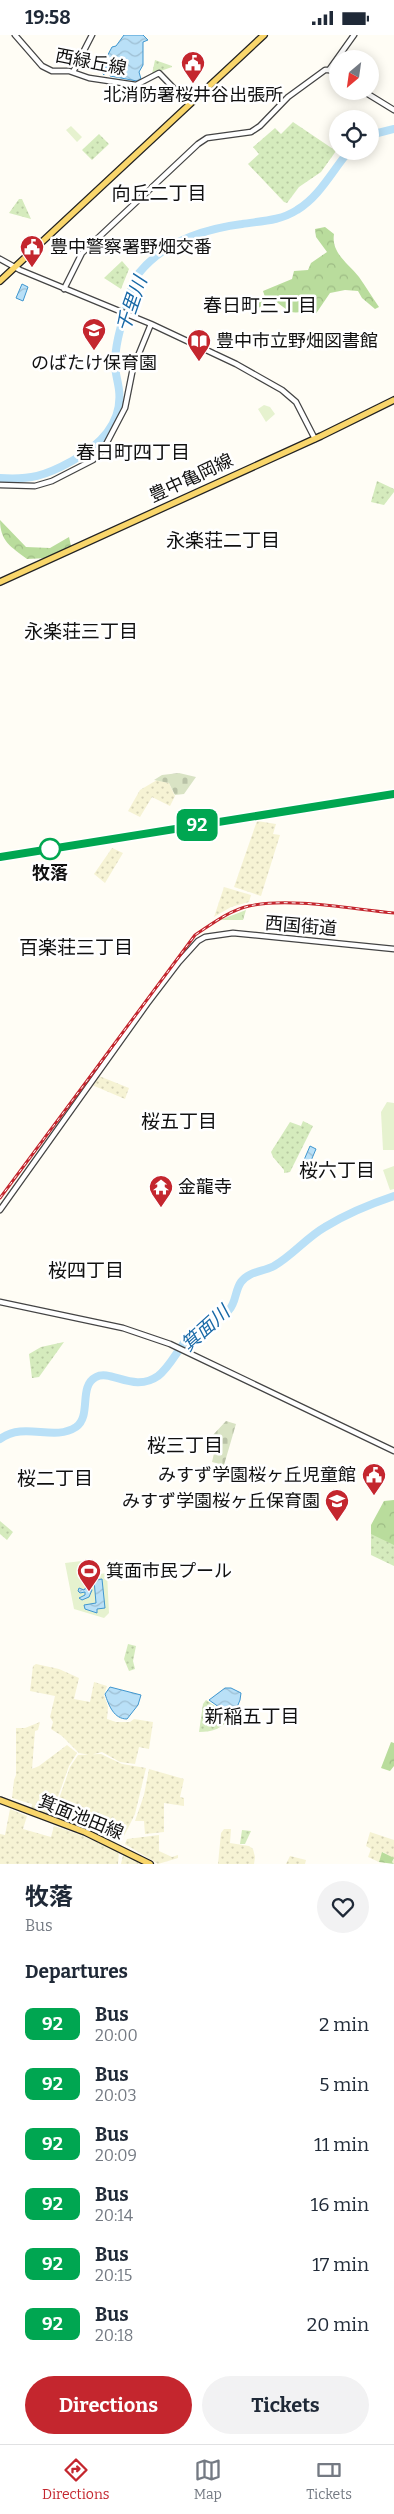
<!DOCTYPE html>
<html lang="en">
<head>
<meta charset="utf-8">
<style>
	body { margin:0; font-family:Bitter,"Noto Sans JP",serif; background:#f2f2f3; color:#1f2937; height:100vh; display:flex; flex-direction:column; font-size:19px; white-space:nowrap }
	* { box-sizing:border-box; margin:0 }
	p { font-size:16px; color:#747a83 }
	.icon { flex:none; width:28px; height:28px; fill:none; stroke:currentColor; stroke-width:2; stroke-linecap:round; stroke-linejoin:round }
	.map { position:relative; height:1829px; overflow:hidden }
	.panel { display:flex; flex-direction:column; background:#fff; flex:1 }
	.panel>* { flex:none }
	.badge { padding:0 10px; border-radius:8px; font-size:18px; line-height:32px }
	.needle { width:32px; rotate:209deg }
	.fabs { position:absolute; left:329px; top:15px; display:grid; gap:10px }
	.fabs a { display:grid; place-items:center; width:50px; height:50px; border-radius:50%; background:#fff; box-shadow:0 2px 12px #0003; font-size:25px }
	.map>.badge { position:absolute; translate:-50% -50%; box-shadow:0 0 0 2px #fff }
	h2 { padding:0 25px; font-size:19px; line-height:45px }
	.round { display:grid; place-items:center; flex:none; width:52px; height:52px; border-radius:26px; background:#f2f2f3 }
	.headline { display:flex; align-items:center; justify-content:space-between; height:85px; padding:0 25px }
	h1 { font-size:24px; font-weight:700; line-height:38px }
	.cta { display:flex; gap:10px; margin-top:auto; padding:10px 25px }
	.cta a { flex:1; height:58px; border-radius:30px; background:#c4262e; color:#fff; font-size:20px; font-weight:700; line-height:58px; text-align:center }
	.cta a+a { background:#f2f2f3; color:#1f2937 }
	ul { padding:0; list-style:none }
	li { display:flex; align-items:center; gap:15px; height:60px; padding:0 25px }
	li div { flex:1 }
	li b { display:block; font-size:19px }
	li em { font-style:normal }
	li .badge { min-width:55px; font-weight:700; text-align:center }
	.status { display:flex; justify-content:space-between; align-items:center; height:35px; padding:0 25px; background:#fff; direction:ltr }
	.status svg { height:14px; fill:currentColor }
	.menu { display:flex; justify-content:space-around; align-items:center; height:70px; border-top:1px solid #e0e1e3; background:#fff; font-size:14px; color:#747a83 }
	.menu a { display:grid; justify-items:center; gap:2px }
	.menu .on { color:#c4262e }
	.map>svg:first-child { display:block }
	.farmland { fill:url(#farmland-dots) }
	.grass { fill:url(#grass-tufts) }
	.forest { fill:url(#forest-crowns) }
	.cemetery { fill:url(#cemetery-stones) }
	.park { fill:url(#park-dots) }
	.pitch { fill:#e6f2cf }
	.water { fill:url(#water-waves); stroke:#3f96cf }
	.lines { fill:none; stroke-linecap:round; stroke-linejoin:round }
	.river { stroke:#b9e0f7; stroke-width:8 }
	.tertiary-casing { stroke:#444; stroke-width:7 }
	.primary-casing { stroke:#222; stroke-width:8 }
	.trunk-casing { stroke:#222; stroke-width:9 }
	.tertiary { stroke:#fff; stroke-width:4.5 }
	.primary { stroke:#f9d66b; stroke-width:5.5 }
	.trunk { stroke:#f7bc64; stroke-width:6 }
	.rail-casing { stroke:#c4262e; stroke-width:3 }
	.rail { stroke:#fff; stroke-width:1; stroke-dasharray:4; stroke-linecap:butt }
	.line-casing { stroke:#fff; stroke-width:11 }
	.line { stroke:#00a651; stroke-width:8 }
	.stop-dot { fill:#fff; stroke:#00a651; stroke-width:2.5 }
	.labels { text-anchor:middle; stroke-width:5; stroke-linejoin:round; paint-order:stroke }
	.street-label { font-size:18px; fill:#111; stroke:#fff }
	.poi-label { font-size:18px; fill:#111; stroke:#fff; text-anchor:start }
	.stop-label { font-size:18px; font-weight:bold; fill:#111; stroke:#fff }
	.neighbourhood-label { font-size:19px; fill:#111; stroke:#fff }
	.water-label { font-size:19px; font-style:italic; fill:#1768a6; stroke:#fff }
</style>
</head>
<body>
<div class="status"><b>19:58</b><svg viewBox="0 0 49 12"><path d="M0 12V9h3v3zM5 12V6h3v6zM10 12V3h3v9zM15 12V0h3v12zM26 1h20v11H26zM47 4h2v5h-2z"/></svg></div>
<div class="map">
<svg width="394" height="1829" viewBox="0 0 394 1829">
	<defs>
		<pattern id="farmland-dots" width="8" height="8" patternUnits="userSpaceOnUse" patternTransform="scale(1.25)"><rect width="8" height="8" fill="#f6f3d4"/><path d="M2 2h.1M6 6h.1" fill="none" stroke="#d2cfb5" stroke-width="1.8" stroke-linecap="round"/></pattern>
		<pattern id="grass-tufts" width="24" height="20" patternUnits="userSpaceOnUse" patternTransform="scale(1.25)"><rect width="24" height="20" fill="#d5ebbd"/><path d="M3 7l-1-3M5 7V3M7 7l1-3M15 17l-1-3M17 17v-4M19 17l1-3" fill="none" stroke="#b6c8a1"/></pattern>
		<pattern id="forest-crowns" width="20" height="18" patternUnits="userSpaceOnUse" patternTransform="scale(1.25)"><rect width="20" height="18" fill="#b9dc9c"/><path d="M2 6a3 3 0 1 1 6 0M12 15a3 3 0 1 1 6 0" fill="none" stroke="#9ebc85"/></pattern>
		<pattern id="cemetery-stones" width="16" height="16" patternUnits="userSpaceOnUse" patternTransform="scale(1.25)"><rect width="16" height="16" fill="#d9e3c4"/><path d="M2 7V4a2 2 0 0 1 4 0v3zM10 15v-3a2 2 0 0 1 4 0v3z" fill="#b9c2a7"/></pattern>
		<pattern id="park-dots" width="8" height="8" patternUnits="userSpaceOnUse" patternTransform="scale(1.25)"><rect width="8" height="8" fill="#d5ebbd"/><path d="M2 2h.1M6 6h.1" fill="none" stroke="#b6c8a1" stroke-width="1.8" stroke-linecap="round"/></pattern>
		<pattern id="water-waves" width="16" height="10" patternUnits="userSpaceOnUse" patternTransform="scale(1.25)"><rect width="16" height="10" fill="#b9e0f7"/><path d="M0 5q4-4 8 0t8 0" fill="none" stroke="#9ebfd3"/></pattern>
	</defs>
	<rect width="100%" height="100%" fill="#fffdf5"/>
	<path class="farmland" d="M 157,745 L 169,748 L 175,761 L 170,771 L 152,762 L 140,782 L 128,776 L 140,755 Z
		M 257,786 L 276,789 L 273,799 L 280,800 L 261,861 L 234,852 Z
		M 112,813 L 123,818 L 105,848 L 94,839 Z
		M 224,852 L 251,860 L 249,867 L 231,872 L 214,882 Z
		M 99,1041 L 129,1053 L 125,1064 L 92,1050 Z
		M 36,1629 L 59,1634 L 79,1643 L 74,1664 L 90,1667 L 94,1647 L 107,1651 L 104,1660 L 108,1672 L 107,1684 L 116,1687 L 130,1687 L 134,1684 L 153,1687 L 149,1714 L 139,1712 L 135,1729 L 120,1727 L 102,1717 L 90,1720 L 79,1718 L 62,1701 L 51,1694 L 53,1687 L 50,1682 L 55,1661 L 30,1656 L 33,1631 Z
		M 40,1687 L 38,1695 L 35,1696 L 32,1734 L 39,1731 L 67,1710 L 77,1718 L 69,1731 L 51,1781 L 31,1774 L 32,1769 L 12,1763 L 14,1745 L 16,1740 L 16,1693 L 25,1693 Z
		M 101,1719 L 122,1729 L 146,1733 L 135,1779 L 124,1801 L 106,1802 L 53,1781 L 70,1732 L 78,1720 Z
		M 149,1734 L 184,1744 L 180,1762 L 184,1763 L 184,1771 L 164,1768 L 164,1797 L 145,1799 L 144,1786 L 135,1786 L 144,1760 Z
		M 10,1774 L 27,1781 L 23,1794 L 51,1802 L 54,1791 L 78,1799 L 119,1816 L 118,1829 L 0,1829 L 0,1799 L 5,1800 Z
		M 224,1794 L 231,1794 L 230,1808 L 249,1811 L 253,1814 L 255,1822 L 254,1829 L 218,1829 L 221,1798 Z
		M 370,1797 L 394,1805 L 394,1829 L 392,1827 L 394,1824 L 383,1817 L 379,1827 L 368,1822 L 371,1814 L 366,1811 Z
		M 159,1800 L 159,1816 L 172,1822 L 178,1820 L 178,1823 L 158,1829 L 125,1809 L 127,1804 Z
		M 123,1820 L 124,1820 L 141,1829 L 121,1829 Z
		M 290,1821 L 306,1825 L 305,1829 L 286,1829 Z"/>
	<path class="grass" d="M 246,875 L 243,885 L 220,885 Z"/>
	<path class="forest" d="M 325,192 L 334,199 C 331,218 348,228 359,242 C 366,252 372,262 379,272 L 375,274 L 362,263 L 358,256 L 345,255 L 330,258 L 315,280 L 311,273 C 290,283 289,275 271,263 L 255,276 L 253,273 L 265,262 L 263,256 L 292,244 L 294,236 L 308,235 L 311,228 L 327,217 L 316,202 L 315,194 Z
		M 0,485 L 26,512 L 50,513 L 69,502 L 71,511 L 48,523 L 27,524 C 11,512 0,506 0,485 Z
		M 394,1465 L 394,1530 L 371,1512 L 371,1490 L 384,1466 Z
		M 391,1707 L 394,1708 L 394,1731 L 390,1736 L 381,1733 Z
		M 382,1817 L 394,1823 L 392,1827 L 394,1829 L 379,1827 Z"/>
	<path class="cemetery" d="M 179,738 L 196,742 L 184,759 L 175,760 L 169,748 L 154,745 L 162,740 Z
		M 226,1386 L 236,1389 L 224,1430 L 212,1427 L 215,1414 L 209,1412 L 213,1400 Z"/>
	<path class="park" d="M 155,25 L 172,31 L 172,32 L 152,39 Z
		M 293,87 L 336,116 L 321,137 L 299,152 L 287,168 L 284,167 L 248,129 L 259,119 L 253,112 L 275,93 L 281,99 Z
		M 99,99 L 109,109 L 92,125 L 82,115 Z
		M 19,164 L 22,164 L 31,184 L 9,178 Z
		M 122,226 L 129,234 L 121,254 L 104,243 Z
		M 377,446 L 394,454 L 394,457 L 384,470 L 371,467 Z
		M 303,1086 L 313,1091 L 290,1137 L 284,1138 L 284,1135 L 273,1122 L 271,1117 L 290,1087 L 301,1091 Z
		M 64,1307 L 39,1342 L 32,1343 L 29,1319 L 41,1312 Z
		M 0,1486 L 13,1497 L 7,1505 L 0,1499 Z
		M 371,1499 L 394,1510 L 394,1531 L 371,1520 Z
		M 128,1609 L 136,1611 L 133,1626 L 135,1634 L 129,1636 L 124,1624 Z
		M 206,1665 L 231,1682 C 223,1693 213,1697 199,1697 L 203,1669 Z
		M 242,1795 L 251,1796 L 245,1809 L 240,1809 Z"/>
	<path class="pitch" d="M 71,91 L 82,102 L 77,107 L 66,95 Z
		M 264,370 L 270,372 L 275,379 L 266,387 L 258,374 Z
		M 387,1067 L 394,1068 L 394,1115 L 383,1115 L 381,1077 Z
		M 394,1131 L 394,1154 L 390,1155 L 383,1135 Z
		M 90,1525 L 92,1540 L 107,1538 L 109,1578 L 104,1583 L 74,1574 L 65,1528 Z"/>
	<path class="water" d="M 124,0 L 143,0 L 148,5 L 143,7 L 143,30 L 139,37 L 141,44 L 137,46 L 110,41 L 111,34 L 105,33 L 104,40 L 102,38 L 102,31 L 112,12 L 116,11 Z
		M 22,249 L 28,252 L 23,266 L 16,263 Z
		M 310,1111 L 316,1114 L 310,1128 L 304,1125 Z
		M 102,1544 L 105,1573 L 97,1574 L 97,1578 L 85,1574 L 84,1570 L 96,1568 L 94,1545 Z
		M 87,1551 L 90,1552 L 92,1555 L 89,1562 L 82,1565 L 79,1563 L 85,1560 L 85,1557 L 80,1558 L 78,1556 L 79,1553 L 84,1555 Z
		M 110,1652 L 141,1660 L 138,1670 L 127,1684 C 114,1684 109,1671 105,1659 Z
		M 225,1653 L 231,1653 L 241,1658 L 240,1665 L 233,1682 L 209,1665 Z"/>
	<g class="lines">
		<path class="river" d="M 370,100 L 394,94
			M 0,443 C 30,445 45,441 72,426 C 99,411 123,388 119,355 C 118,346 115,338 115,329 C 115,310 121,291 126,273 C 129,262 132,247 139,238 C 164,207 204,194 242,189 C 261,186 280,186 297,175 C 320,161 332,136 349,116
			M 0,1404 C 25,1386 53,1407 76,1392 C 92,1381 78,1351 96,1342 C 111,1334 134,1358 158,1341 C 170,1332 178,1314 188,1303 C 200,1291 217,1286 229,1275 C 236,1268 235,1255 241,1247 C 249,1236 263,1237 274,1231 C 293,1220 306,1203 325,1192 C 346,1179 370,1169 394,1161"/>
		<g class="tertiary-casing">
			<path id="tertiary" d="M 15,0 L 42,31 L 52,36 L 69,36 L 89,43 L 136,50 L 159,38 L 189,69
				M 329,35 L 354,0
				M 73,37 L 92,0
				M 363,56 L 394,75
				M 0,224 L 20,235 L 151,289 L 236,329 L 282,355 L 296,367 L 315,404
				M 64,254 L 82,218 L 198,109 L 207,103 L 251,97 L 260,91 L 288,62 L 325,35 L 329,35 L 338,40
				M 0,450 L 35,451 L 52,446 L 93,425 L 103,415 L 125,373 L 133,333 L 151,289
				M 0,1175 L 147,969 L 179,927 L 198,906 L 205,902 L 233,898 L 394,914
				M 0,1267 L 123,1293 L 170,1309 L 394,1416"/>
		</g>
		<g class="primary-casing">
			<path id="primary" d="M 0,246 L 264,0
				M 0,547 L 321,401 L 394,365
				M 0,1765 L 85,1797 L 150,1829"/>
		</g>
		<g class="trunk-casing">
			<path id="trunk" d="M 0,822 L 394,759"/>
		</g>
		<use href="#tertiary" class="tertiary"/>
		<use href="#primary" class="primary"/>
		<use href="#trunk" class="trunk"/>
		<g class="rail-casing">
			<path id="rail" d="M 0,1163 L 195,900 C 212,889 228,876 249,871 C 290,862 351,874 394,878"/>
		</g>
		<use href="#rail" class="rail"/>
	</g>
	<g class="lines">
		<g class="line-casing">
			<path id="line" d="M 0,822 L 394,759"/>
		</g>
		<use href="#line" class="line"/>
	</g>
	<defs>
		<g id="civic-pin" transform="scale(1.25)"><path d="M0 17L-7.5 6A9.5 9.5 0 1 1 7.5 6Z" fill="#c4262e" stroke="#fff"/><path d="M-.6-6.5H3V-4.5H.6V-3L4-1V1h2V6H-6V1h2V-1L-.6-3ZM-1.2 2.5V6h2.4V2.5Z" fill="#fff"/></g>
		<g id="school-pin" transform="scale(1.25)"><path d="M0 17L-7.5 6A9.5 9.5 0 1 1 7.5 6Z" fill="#c4262e" stroke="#fff"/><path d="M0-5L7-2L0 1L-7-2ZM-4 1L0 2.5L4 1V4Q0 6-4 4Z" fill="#fff"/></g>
		<g id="library-pin" transform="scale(1.25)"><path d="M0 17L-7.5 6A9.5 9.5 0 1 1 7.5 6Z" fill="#c4262e" stroke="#fff"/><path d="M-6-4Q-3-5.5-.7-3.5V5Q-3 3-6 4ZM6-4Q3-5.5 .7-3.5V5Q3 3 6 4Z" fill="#fff"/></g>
		<g id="temple-pin" transform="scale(1.25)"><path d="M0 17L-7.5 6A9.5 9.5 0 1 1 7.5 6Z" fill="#c4262e" stroke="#fff"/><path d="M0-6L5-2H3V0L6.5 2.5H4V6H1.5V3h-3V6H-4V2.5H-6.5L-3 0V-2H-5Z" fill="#fff"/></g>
		<g id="stadium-pin" transform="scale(1.25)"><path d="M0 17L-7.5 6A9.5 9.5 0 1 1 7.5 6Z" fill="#c4262e" stroke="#fff"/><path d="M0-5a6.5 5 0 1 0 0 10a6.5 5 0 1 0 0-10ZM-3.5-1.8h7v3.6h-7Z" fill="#fff"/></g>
	</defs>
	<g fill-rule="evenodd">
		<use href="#civic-pin" x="193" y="28"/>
		<use href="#civic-pin" x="32" y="212"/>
		<use href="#school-pin" x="94" y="295"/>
		<use href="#library-pin" x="199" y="306"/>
		<use href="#temple-pin" x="161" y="1152"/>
		<use href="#civic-pin" x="374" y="1440"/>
		<use href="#school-pin" x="337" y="1466"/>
		<use href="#stadium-pin" x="89" y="1536"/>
	</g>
	<circle class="stop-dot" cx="50" cy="814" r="10"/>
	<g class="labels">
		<g class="street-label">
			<text transform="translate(91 27) rotate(11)" y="6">西緑丘線</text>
			<text transform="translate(191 443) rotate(-25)" y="6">豊中亀岡線</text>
			<text transform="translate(301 891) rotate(5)" y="6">西国街道</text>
			<text transform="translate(81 1782) rotate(22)" y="6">箕面池田線</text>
		</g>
		<g class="poi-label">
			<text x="193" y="66" text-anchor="middle">北消防署桜井谷出張所</text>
			<text x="50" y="218">豊中警察署野畑交番</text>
			<text x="216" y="312">豊中市立野畑図書館</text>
			<text x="94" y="334" text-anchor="middle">のばたけ保育園</text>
			<text x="178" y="1158">金龍寺</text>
			<text x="356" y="1446" text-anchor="end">みすず学園桜ヶ丘児童館</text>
			<text x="320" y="1472" text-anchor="end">みすず学園桜ヶ丘保育園</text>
			<text x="106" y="1542">箕面市民プール</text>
		</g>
		<g class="stop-label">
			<text x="50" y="844">牧落</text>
		</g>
		<g class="neighbourhood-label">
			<text x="159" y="165">向丘二丁目</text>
			<text x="260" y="277">春日町三丁目</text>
			<text x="133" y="424">春日町四丁目</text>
			<text x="223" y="512">永楽荘二丁目</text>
			<text x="81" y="603">永楽荘三丁目</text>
			<text x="76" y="919">百楽荘三丁目</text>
			<text x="179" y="1093">桜五丁目</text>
			<text x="337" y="1142">桜六丁目</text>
			<text x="86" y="1242">桜四丁目</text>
			<text x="185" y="1417">桜三丁目</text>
			<text x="55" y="1450">桜二丁目</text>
			<text x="252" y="1688">新稲五丁目</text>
		</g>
		<g class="water-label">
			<text transform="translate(131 269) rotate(-71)" y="7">千里川</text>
			<text transform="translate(205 1293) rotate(-42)" y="7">箕面川</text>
		</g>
	</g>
</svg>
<div class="fabs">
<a><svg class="needle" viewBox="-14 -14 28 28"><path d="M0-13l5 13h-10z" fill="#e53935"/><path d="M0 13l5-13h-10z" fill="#747a83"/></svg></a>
<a><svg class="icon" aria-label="locate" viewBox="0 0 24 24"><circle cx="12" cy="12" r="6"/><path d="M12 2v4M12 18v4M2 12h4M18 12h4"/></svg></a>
</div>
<b class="badge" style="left:197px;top:790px;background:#00a651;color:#fff">92</b>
</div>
<section class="panel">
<div class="headline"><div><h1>牧落</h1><p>Bus</p></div><a class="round"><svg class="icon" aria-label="heart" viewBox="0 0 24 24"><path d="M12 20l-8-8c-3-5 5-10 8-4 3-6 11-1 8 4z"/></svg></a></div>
<h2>Departures</h2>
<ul>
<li><span class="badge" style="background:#00a651;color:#fff">92</span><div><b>Bus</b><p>20:00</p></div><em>2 min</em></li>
<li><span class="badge" style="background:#00a651;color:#fff">92</span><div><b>Bus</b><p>20:03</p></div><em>5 min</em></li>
<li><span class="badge" style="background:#00a651;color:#fff">92</span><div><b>Bus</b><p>20:09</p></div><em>11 min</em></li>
<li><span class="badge" style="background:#00a651;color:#fff">92</span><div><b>Bus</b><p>20:14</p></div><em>16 min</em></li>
<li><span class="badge" style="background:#00a651;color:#fff">92</span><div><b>Bus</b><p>20:15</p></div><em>17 min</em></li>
<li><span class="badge" style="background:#00a651;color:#fff">92</span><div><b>Bus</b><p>20:18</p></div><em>20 min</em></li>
</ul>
<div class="cta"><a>Directions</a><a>Tickets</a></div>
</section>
<nav class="menu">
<a class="on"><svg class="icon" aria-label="directions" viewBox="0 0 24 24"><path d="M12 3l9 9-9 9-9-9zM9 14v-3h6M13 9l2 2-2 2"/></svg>Directions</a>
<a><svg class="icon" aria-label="map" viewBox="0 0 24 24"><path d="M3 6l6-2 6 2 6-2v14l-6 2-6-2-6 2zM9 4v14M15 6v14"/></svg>Map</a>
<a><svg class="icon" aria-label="tickets" viewBox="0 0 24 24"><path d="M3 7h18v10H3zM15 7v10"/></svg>Tickets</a>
</nav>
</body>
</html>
